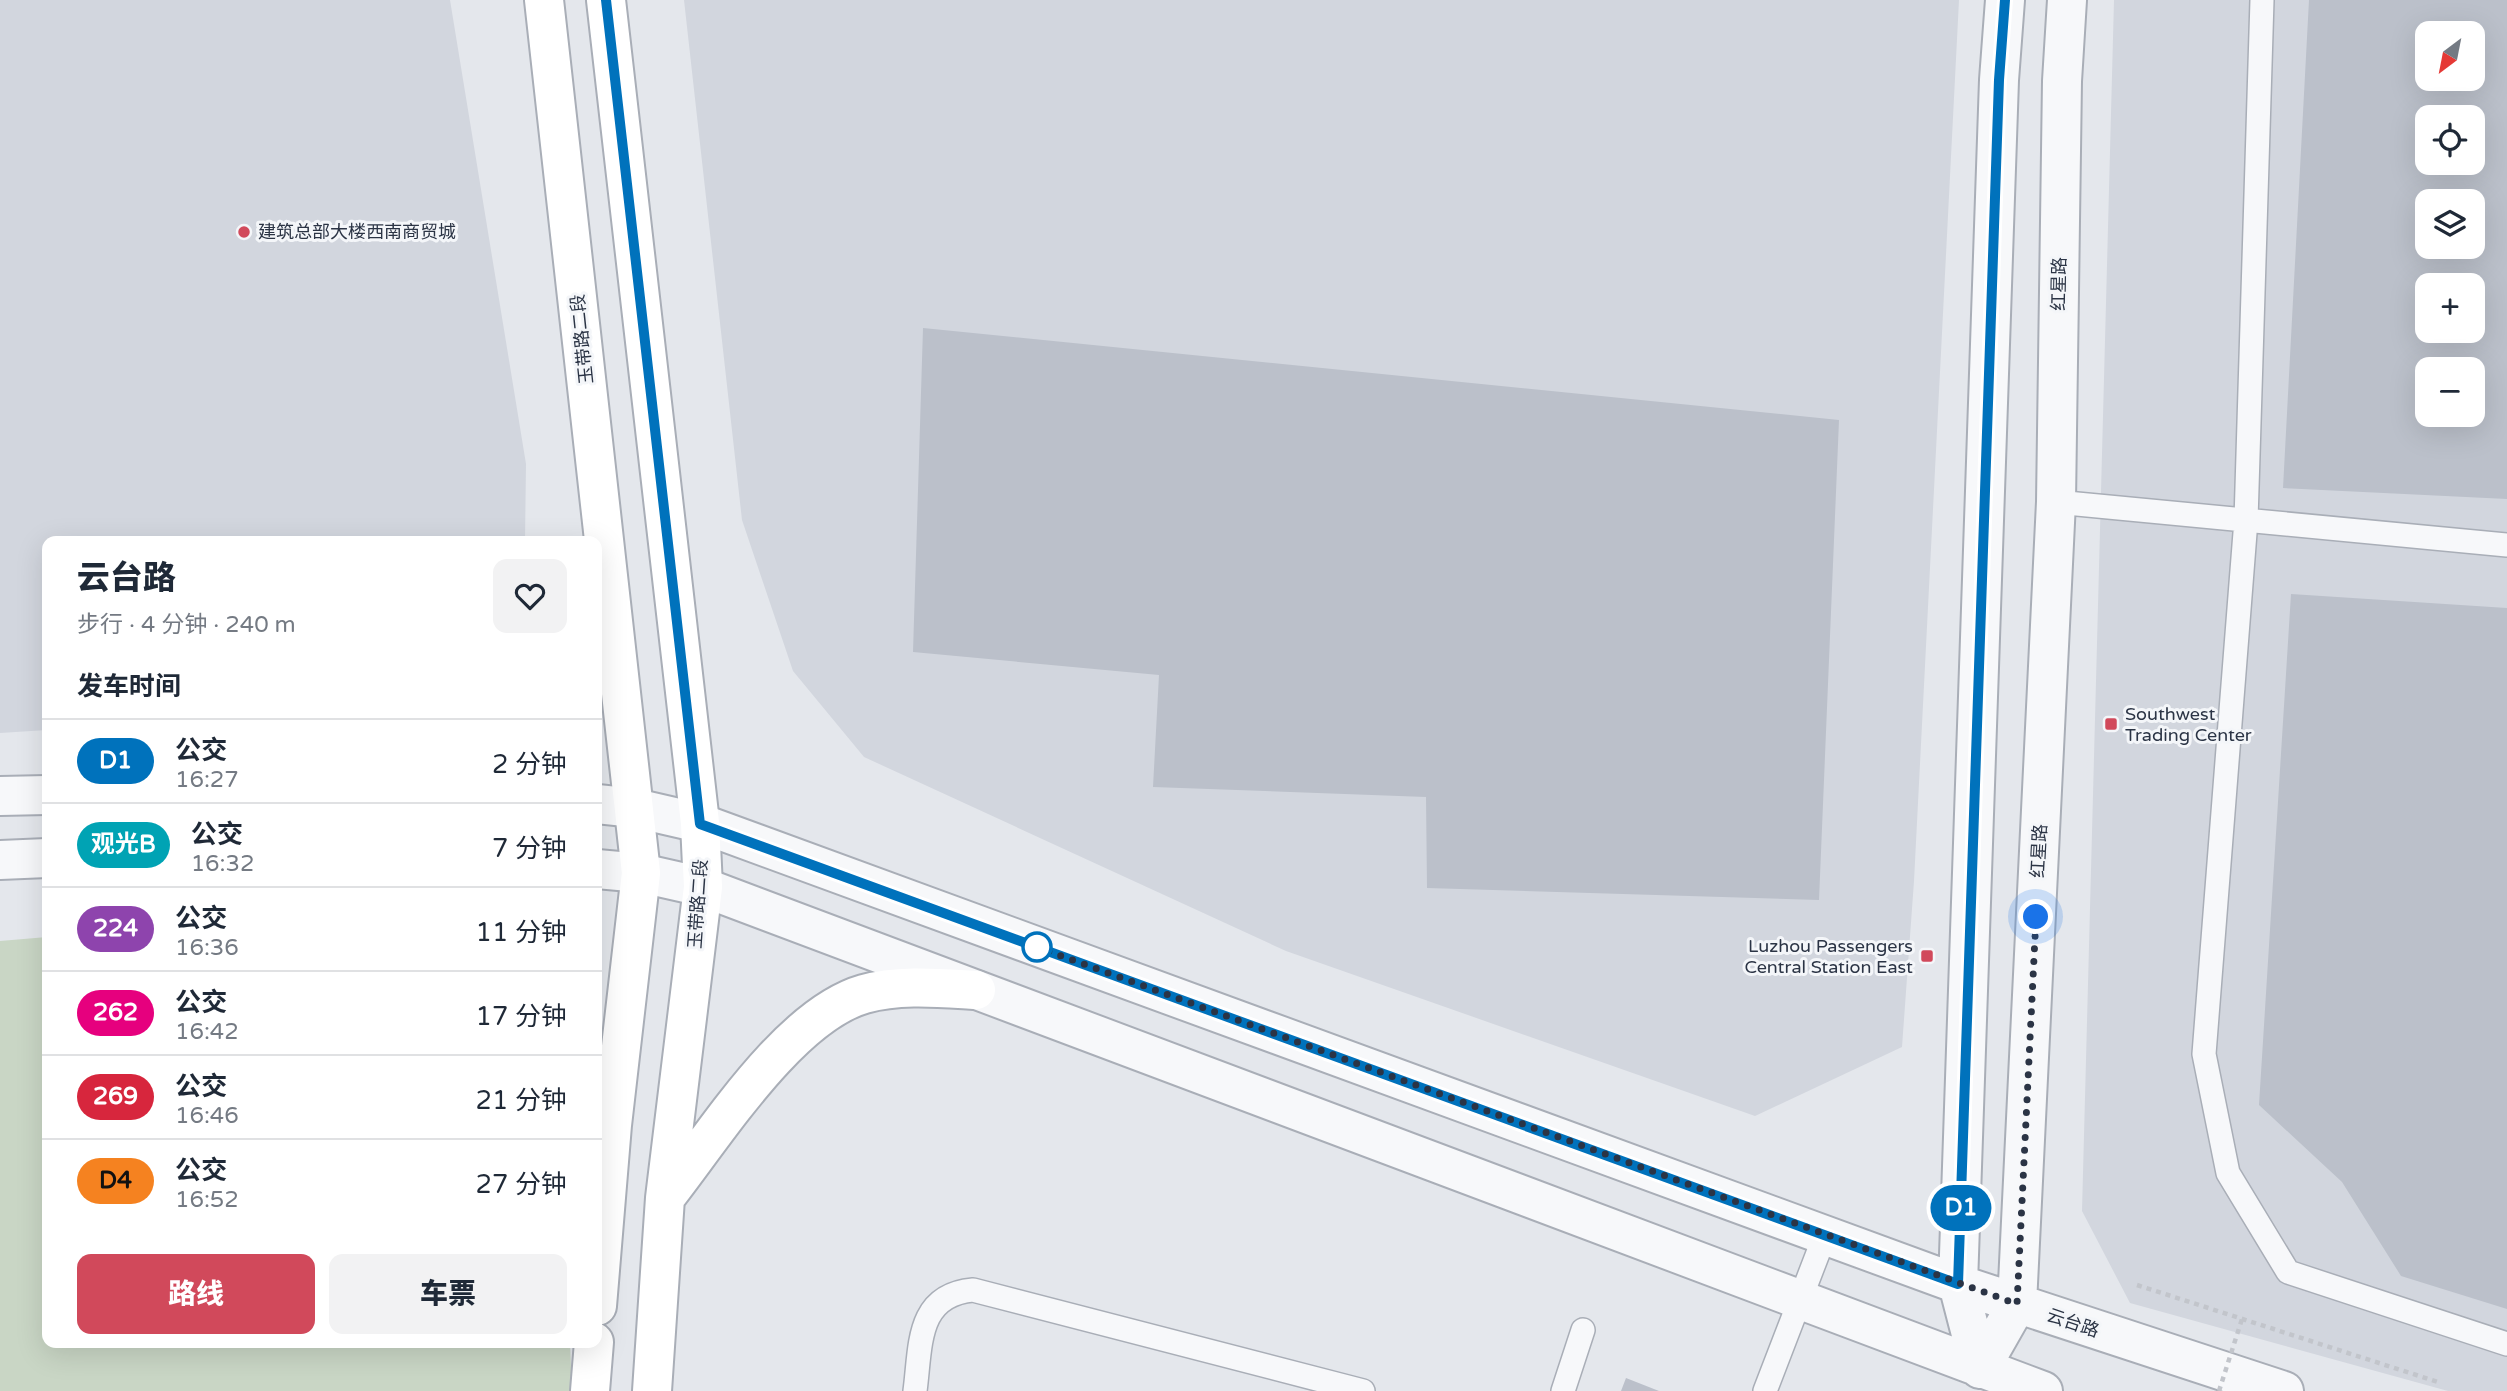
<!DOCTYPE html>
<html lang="zh">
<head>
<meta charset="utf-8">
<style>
	body { margin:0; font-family:"Varela Round","Noto Sans SC",sans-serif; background:#f2f2f3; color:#1f2937; height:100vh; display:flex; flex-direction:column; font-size:26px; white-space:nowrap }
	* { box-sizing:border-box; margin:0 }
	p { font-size:23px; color:#747a83 }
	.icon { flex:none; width:38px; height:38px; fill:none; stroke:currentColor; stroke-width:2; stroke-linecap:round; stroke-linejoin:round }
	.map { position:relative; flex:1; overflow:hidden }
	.details { position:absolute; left:42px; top:536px; width:560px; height:812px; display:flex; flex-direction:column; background:#fff; border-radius:14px; box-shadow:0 7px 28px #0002 }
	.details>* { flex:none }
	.badge { padding:0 14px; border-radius:23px; font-size:24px; line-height:46px }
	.needle { width:46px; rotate:212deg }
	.fabs { position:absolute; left:2415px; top:21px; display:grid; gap:14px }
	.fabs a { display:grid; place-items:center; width:70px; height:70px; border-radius:14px; background:#fff; box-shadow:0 7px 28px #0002; font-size:35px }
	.you { position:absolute; width:35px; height:35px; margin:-18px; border:5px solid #fff; border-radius:50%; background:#1a73e8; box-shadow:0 0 0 10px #1a73e833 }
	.map>.badge { position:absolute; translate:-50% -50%; box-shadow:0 0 0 4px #fff }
	h2 { padding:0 35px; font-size:26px; line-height:63px }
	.round { display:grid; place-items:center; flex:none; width:74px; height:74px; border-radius:14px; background:#f2f2f3 }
	.headline { display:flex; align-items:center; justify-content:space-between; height:119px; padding:0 35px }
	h1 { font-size:33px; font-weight:800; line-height:52px }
	.cta { display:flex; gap:14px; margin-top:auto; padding:14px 35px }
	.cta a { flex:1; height:80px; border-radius:14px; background:#d1495b; color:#fff; font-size:28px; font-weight:800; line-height:80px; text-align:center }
	.cta a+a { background:#f2f2f3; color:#1f2937 }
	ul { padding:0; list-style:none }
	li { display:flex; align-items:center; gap:21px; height:84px; padding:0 35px; border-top:2px solid #e0e1e3 }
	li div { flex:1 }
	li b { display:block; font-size:26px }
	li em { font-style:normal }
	li .badge { min-width:77px; font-weight:700; text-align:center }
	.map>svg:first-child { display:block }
	.built { fill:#d2d6de; fill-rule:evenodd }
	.green { fill:#c9d6c5 }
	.building { fill:#bbc0ca; fill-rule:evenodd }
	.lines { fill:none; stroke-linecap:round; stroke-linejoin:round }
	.service-casing { stroke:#a9aeb7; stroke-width:26 }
	.tertiary-casing { stroke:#a9aeb7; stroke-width:42 }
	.secondary-casing { stroke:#a9aeb7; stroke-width:42 }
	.path { stroke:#c2c5cb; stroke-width:4.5; stroke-dasharray:5 5; stroke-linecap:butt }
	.service { stroke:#f7f8fa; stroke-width:23 }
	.tertiary { stroke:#f7f8fa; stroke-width:38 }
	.secondary { stroke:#fff; stroke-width:38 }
	.path-bridge { stroke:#c2c5cb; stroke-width:4.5; stroke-dasharray:5 5; stroke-linecap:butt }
	.line-casing { stroke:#fff; stroke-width:16 }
	.line { stroke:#0072bc; stroke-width:10 }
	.walk { stroke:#2b3445; stroke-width:7; stroke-dasharray:0 12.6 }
	.poi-dot { fill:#d1495b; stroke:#f4f6f9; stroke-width:2.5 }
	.stop-dot { fill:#fff; stroke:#0072bc; stroke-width:3.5 }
	.labels { text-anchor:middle; stroke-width:6; stroke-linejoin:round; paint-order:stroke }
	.poi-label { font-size:18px; fill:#2b3445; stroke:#f4f6f9; text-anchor:start }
	.street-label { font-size:18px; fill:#2b3445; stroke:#f4f6f9 }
</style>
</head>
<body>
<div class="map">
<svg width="2507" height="1391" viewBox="0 0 2507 1391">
	<rect width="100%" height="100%" fill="#e4e7ec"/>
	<path class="built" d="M 0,0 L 450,0 L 526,464 L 525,541 L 47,541 L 47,730 L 0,733 Z
		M 684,0 L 1959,0 L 1914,881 L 1902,1047 L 1755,1116 L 1286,951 L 864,757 L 793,671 L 742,520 Z
		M 2114,0 L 2507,0 L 2507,1391 L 2448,1391 L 2130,1303 L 2082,1211 ZM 2427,33 L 2473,33 L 2473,79 L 2427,79 ZM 2427,117 L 2473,117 L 2473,163 L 2427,163 ZM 2427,201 L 2473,201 L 2473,247 L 2427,247 ZM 2427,285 L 2473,285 L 2473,331 L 2427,331 ZM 2427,369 L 2473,369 L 2473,415 L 2427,415 Z"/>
	<path class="green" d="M 47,937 L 47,1342 L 570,1342 L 572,1391 L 0,1391 L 0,941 Z"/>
	<path class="building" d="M 2309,0 L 2507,0 L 2507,499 L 2283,488 ZM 2427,33 L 2473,33 L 2473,79 L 2427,79 ZM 2427,117 L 2473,117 L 2473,163 L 2427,163 ZM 2427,201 L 2473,201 L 2473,247 L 2427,247 ZM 2427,285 L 2473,285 L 2473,331 L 2427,331 ZM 2427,369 L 2473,369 L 2473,415 L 2427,415 Z
		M 923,328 L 1839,420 L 1819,900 L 1427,888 L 1426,797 L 1153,787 L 1159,675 L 913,652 Z
		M 2291,594 L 2507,608 L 2507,1309 L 2401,1276 L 2342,1182 L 2259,1105 Z
		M 1626,1378 L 1659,1391 L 1621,1391 Z"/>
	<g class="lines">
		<g class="service-casing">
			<path id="service" d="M 2262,0 L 2246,520 L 2204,1054 L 2228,1173 L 2288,1272 L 2507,1344
				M 2056,502 L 2507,545
				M 915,1391 C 921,1346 916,1295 973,1290 L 1363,1391
				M 1563,1391 L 1583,1330
				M 1765,1391 L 1825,1235"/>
		</g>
		<g class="tertiary-casing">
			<path id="tertiary" d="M 0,796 L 47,795
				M 597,804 L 635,808 L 700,823 L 1958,1284 L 2284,1391
				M 0,860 L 47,858
				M 597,869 L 641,873 L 703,887 L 2043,1391
				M 1980,1369 L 2017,1304 L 2056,502 L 2062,81 L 2067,0
				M 1980,1369 L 1958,1284 L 1999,80 L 2005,0"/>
		</g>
		<g class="secondary-casing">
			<path id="secondary" d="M 544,0 L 641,873 L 612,1125 L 597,1306
				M 606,0 L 700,823 L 703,887 L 665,1198 L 652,1391
				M 665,1198 C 714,1136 788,1016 864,994 C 900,984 940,988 976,990
				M 590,1391 L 594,1342"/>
		</g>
		<path class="path" d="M 2137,1285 L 2441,1383"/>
		<use href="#service" class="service"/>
		<use href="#tertiary" class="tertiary"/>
		<use href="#secondary" class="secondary"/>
		<path class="path-bridge" d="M 2219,1391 L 2242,1319"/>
	</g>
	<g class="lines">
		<g class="line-casing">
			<path id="line" d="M 606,0 L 700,824 L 1958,1284 L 1999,80 L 2005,0"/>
		</g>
		<use href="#line" class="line"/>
		<path class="walk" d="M 1037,947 L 2017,1304 L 2036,917"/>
	</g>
	<g class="poi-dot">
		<circle cx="244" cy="232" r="7"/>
		<rect x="2104" y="717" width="14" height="14" rx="3.5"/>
		<rect x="1920" y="949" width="14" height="14" rx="3.5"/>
	</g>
	<circle class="stop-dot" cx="1037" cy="947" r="14"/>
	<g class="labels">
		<g class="poi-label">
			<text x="258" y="238">建筑总部大楼西南商贸城</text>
			<text x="2125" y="720">Southwest<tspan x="2125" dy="21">Trading Center</tspan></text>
			<text x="1913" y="952" text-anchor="end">Luzhou Passengers<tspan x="1913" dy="21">Central Station East</tspan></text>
		</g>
		<g class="street-label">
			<text transform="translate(2059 284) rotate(-89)" y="6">红星路</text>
			<text transform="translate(582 339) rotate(-96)" y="6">玉带路二段</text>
			<text transform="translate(2039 851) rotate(-87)" y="6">红星路</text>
			<text transform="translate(698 904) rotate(-86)" y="6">玉带路二段</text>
			<text transform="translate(2073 1323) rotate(19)" y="6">云台路</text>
		</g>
	</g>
</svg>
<div class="fabs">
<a><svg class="needle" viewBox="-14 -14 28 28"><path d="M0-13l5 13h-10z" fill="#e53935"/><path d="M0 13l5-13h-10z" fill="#747a83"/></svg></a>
<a><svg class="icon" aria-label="locate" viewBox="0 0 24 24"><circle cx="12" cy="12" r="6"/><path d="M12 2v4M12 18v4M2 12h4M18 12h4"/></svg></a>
<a><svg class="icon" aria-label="layers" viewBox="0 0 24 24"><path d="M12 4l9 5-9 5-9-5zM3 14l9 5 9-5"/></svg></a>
<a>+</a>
<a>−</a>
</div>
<div class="you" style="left:2036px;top:917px"></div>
<b class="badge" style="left:1961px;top:1208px;background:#0072bc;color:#fff">D1</b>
<section class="details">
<div class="headline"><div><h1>云台路</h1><p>步行 · 4 分钟 · 240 m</p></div><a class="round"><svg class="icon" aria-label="heart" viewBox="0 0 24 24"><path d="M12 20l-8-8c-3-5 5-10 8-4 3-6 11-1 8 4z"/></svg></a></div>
<h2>发车时间</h2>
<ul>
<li><span class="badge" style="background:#0072bc;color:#fff">D1</span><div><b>公交</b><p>16:27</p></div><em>2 分钟</em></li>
<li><span class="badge" style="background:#00a3b4;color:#fff">观光B</span><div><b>公交</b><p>16:32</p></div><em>7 分钟</em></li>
<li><span class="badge" style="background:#8e44ad;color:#fff">224</span><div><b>公交</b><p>16:36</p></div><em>11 分钟</em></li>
<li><span class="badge" style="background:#e6007e;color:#fff">262</span><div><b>公交</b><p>16:42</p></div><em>17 分钟</em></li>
<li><span class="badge" style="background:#d7263d;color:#fff">269</span><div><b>公交</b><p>16:46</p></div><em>21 分钟</em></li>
<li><span class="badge" style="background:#f58220;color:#111">D4</span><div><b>公交</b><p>16:52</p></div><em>27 分钟</em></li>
</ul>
<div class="cta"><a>路线</a><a>车票</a></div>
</section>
</div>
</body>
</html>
